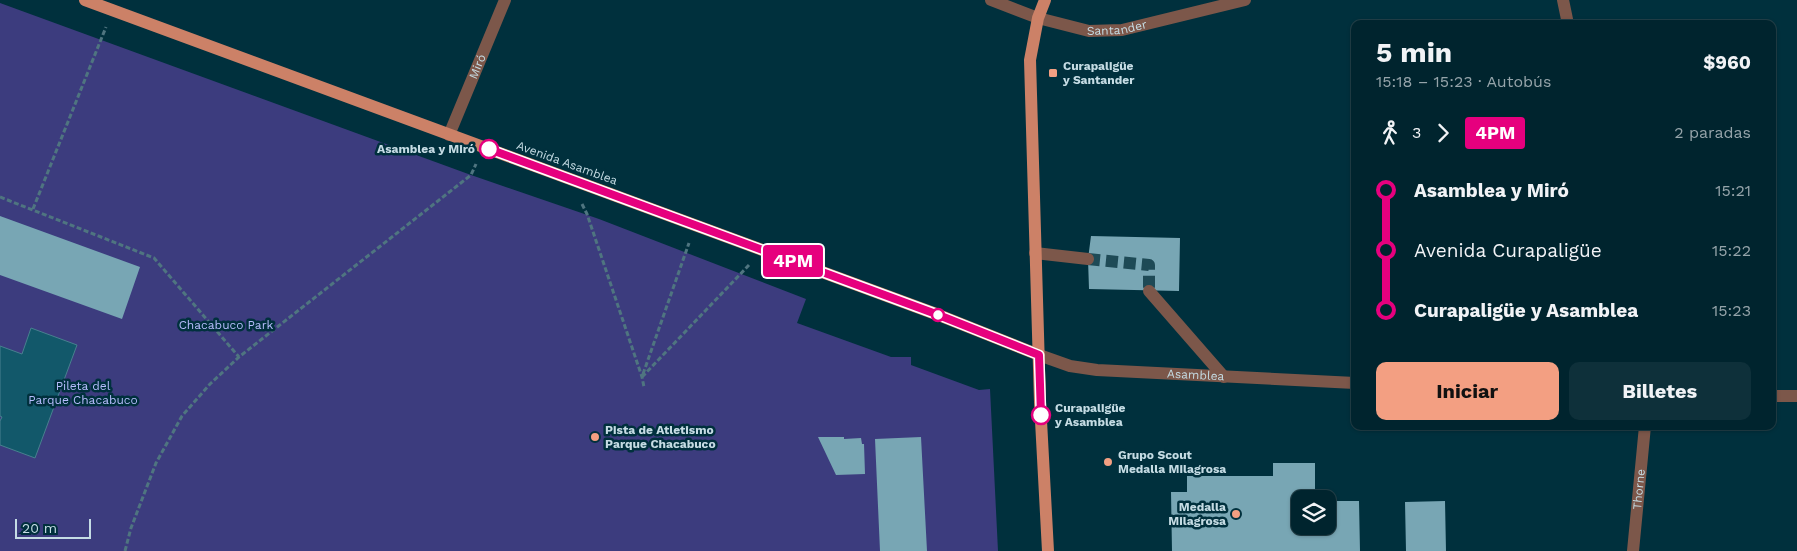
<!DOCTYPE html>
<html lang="es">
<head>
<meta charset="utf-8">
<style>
	body { margin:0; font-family:"Work Sans",sans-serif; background:#0e303a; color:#f1f3f6; height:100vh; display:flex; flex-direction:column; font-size:19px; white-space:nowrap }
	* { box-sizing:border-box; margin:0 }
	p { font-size:16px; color:#95a4aa }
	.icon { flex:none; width:28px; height:28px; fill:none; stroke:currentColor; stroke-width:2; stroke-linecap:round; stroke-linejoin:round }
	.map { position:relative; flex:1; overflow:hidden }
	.details { position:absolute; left:1351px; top:20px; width:425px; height:410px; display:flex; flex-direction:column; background:#00242e; border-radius:10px; box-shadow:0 1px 4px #0004,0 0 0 1px #22414a }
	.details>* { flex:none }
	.badge { padding:0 10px; border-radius:4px; font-size:18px; line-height:32px }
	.buttons { position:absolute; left:1291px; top:490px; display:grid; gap:10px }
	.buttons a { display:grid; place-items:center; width:45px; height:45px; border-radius:10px; background:#00242e; box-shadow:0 1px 4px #0004,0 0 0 1px #22414a; font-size:25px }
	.scale { position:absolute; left:15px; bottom:12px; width:76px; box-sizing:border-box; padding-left:5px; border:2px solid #c5dce4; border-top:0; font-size:14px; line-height:18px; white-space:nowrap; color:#c5dce4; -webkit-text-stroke:4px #00303d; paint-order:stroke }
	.map>.badge { position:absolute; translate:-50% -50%; box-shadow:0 0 0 2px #fff }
	.legs { display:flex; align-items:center; gap:8px; height:55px; padding:0 25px; font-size:16px }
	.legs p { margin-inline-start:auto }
	.head { display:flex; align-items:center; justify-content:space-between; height:85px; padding:0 25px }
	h1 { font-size:28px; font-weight:700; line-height:38px }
	.button { display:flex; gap:10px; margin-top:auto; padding:10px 25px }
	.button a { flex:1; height:58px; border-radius:10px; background:#f39f82; color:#111; font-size:20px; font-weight:700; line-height:58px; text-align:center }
	.button a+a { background:#0e303a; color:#f1f3f6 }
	ul { padding:0 25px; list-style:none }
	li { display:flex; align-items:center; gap:18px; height:60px; font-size:19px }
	li i { display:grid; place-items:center; width:8px; height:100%; margin:0 6px; background:currentColor }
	li i::after { content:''; width:12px; height:12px; margin:-6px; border:4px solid; border-radius:50%; background:#00242e }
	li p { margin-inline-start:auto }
	li:first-child i { background:linear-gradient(#0000 50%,currentColor 0) }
	li:last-child i { background:linear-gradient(currentColor 50%,#0000 0) }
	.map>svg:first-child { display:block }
	.green { fill:#3c3c7e }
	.water { fill:#12586a; stroke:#48808f }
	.building { fill:#78a6b4 }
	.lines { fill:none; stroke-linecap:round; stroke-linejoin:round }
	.minor-tunnel { stroke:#1e4a56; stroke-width:12; stroke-dasharray:12 6; stroke-linecap:butt }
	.path { stroke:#4f7580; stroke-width:3; stroke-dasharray:5 2.5; stroke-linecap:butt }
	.minor { stroke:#7c574a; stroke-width:12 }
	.major { stroke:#cc8167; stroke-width:12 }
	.line-1-casing { stroke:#fff; stroke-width:11 }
	.line-1 { stroke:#e6007e; stroke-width:8 }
	.poi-dot { fill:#f39f82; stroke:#00303d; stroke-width:2 }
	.stop-1-dot { fill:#fff; stroke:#e6007e; stroke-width:2.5 }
	.labels { text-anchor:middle; stroke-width:5; stroke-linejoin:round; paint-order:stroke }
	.street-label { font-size:12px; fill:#c5dce4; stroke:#00303d }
	.poi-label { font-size:12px; font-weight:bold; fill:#c5dce4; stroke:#00303d; text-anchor:start }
	.stop-label { font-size:12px; font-weight:bold; fill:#c5dce4; stroke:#00303d; text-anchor:end }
	.park-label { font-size:12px; fill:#b6bcfc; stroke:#00303d }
</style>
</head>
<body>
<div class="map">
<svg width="1797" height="551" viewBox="0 0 1797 551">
	<rect width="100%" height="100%" fill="#00303d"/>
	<path class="green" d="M 0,3 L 471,175 L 599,219 L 806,299 L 797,323 L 891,357 L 911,357 L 911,365 L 979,390 L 990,389 L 998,551 L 0,551 Z"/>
	<path class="water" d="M 31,328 L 77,345 L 35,458 L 0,445 L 0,421 L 2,417 L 0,416 L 0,346 L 22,354 Z"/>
	<path class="building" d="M 0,216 L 140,267 L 122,319 L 0,275 Z
		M 1091,236 L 1180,238 L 1179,291 L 1089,289 L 1088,259 Z
		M 818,437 L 844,437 L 844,439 L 861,438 L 862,444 L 864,444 L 865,474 L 836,475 Z
		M 921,437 L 927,551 L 880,551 L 875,439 Z
		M 1273,463 L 1315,463 L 1315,499 L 1300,499 L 1300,526 L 1328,526 L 1328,501 L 1359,501 L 1360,551 L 1172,551 L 1171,492 L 1187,492 L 1187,476 L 1273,476 Z
		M 1445,501 L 1446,551 L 1406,551 L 1405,502 Z"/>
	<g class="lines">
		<path class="minor-tunnel" d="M 1088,259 L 1149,265 L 1149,291"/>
		<path class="path" d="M 0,197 L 154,258 L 239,357
			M 582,204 L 587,214 L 642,377 L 644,387
			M 33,209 L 106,27
			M 643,374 L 689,243
			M 642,377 L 749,265
			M 125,551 L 131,528 L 156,463 L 182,416 L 210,384 L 239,357 L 471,175 L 476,164"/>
		<g class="minor">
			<path id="s1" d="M 991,0 L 1038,18 L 1089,31 L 1122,30 L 1245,0"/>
			<path d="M 1563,0 L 1568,24"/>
			<path id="s2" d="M 449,135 L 505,0"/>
			<path d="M 1035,253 L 1088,259"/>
			<path d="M 1149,291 L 1224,377"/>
			<path id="s3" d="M 1039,355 L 1070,366 L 1097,370 L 1355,383"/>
			<path d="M 1772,396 L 1797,396"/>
			<path id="s4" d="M 1633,551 L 1645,426"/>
		</g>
		<path class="major" d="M 85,0 L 936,314 L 1039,355
			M 1045,0 L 1038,18 L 1030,60 L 1040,402 L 1048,551"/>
	</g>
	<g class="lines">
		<g class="line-1-casing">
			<path id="line-1" d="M 489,149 L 936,314 L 1039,355 L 1041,415"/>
		</g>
		<use href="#line-1" class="line-1"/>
	</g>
	<g class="poi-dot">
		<rect x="1048" y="68" width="10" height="10" rx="2.5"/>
		<circle cx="595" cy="437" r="5"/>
		<circle cx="1108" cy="462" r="5"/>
		<circle cx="1236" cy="514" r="5"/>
	</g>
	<g class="stop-1-dot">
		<circle cx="489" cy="149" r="9"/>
		<circle cx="938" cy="315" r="6"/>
		<circle cx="1041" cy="415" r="9"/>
	</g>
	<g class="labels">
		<g class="street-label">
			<text dy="4" stroke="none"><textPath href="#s1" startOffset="131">Santander</textPath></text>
			<text dy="4" stroke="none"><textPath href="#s2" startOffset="74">Miró</textPath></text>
			<text transform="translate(567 163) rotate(20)" y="4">Avenida Asamblea</text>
			<text dy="4" stroke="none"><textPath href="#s3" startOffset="159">Asamblea</textPath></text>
			<text dy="4" stroke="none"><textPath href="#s4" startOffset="62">Thorne</textPath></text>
		</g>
		<g class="poi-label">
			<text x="1063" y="70">Curapaligüe<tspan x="1063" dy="14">y Santander</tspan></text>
			<text x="605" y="434">Pista de Atletismo<tspan x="605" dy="14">Parque Chacabuco</tspan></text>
			<text x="1118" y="459">Grupo Scout<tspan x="1118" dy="14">Medalla Milagrosa</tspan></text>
			<text x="1226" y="511" text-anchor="end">Medalla<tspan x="1226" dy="14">Milagrosa</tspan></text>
		</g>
		<g class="stop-label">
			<text x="475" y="153">Asamblea y Miró</text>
			<text x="1055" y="412" text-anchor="start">Curapaligüe<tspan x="1055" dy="14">y Asamblea</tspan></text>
		</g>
		<g class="park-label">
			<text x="226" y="329">Chacabuco Park</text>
			<text x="83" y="390">Pileta del<tspan x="83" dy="14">Parque Chacabuco</tspan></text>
		</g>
	</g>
</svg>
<div class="buttons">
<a><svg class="icon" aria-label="layers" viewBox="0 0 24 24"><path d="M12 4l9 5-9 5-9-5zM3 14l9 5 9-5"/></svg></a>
</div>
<div class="scale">20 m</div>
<b class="badge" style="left:793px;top:261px;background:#e6007e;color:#fff">4PM</b>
<section class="details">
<div class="head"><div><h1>5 min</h1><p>15:18 – 15:23 · Autobús</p></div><b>$960</b></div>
<div class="legs"><svg class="icon" aria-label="walk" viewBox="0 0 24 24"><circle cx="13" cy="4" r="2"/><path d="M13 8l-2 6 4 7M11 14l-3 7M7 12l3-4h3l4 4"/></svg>3<svg class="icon" aria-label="forward" viewBox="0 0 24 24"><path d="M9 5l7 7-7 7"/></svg><b class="badge" style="background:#e6007e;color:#fff">4PM</b><p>2 paradas</p></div>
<ul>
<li><i style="color:#e6007e"></i><b>Asamblea y Miró</b><p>15:21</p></li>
<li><i style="color:#e6007e"></i><span>Avenida Curapaligüe</span><p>15:22</p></li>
<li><i style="color:#e6007e"></i><b>Curapaligüe y Asamblea</b><p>15:23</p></li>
</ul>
<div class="button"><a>Iniciar</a><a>Billetes</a></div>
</section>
</div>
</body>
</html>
